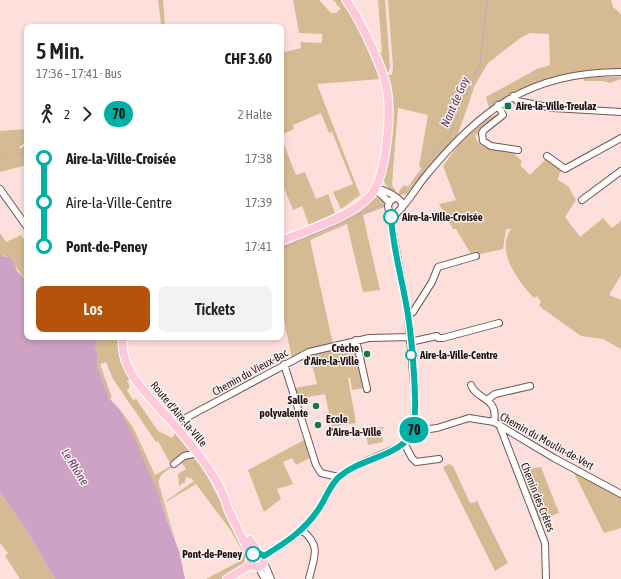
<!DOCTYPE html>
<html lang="de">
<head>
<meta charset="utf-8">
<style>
	body { margin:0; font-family:"Asap Condensed",sans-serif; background:#f2f2f2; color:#202124; height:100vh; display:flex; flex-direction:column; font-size:15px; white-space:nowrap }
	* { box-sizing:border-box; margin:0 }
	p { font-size:13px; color:#757577 }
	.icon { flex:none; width:22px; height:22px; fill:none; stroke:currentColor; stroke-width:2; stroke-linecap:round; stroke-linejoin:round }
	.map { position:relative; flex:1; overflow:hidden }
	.sheet { position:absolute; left:24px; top:24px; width:260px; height:316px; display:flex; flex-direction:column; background:#fff; border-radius:8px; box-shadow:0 2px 6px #0003 }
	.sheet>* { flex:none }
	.badge { padding:0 8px; border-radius:13px; font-size:14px; line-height:26px }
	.map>.badge { position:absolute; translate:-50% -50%; box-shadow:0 0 0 2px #fff }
	.legs { display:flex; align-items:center; gap:6px; height:44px; padding:0 12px; font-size:13px }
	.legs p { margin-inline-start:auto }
	.summary { display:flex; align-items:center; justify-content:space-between; height:68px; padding:0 12px }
	h1 { font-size:22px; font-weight:600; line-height:30px }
	.cta { display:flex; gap:8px; margin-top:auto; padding:8px 12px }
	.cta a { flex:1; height:46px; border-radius:8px; background:#b45309; color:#fff; font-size:16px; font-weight:600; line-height:46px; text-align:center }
	.cta a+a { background:#f2f2f2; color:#202124 }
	ul { padding:0 12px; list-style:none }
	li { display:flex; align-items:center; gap:14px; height:44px; font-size:15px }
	li i { display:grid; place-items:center; width:6px; height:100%; margin:0 5px; background:currentColor }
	li i::after { content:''; width:10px; height:10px; margin:-5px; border:3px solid; border-radius:50%; background:#fff }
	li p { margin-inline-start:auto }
	li:first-child i { background:linear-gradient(#0000 50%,currentColor 0) }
	li:last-child i { background:linear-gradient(currentColor 50%,#0000 0) }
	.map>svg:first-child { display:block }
	.green { fill:#d5bb93 }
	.water { fill:#cda2c4 }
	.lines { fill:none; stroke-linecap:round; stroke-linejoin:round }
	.stream { stroke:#cda2c4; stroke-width:1 }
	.minor-casing { stroke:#745652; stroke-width:8 }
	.major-casing { stroke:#fff; stroke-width:10 }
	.minor { stroke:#fff; stroke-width:6 }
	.major { stroke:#fec9da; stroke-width:8 }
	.line-1-casing { stroke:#fff; stroke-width:9 }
	.line-1 { stroke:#00b0a4; stroke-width:6 }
	.poi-dot { fill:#1a764c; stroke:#fbf3f2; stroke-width:1.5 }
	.stop-1-dot { fill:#fff; stroke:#00b0a4; stroke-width:2 }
	.labels { text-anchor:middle; stroke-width:3; stroke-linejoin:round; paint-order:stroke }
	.poi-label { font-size:11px; font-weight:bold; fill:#1e1211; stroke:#fbf3f2; text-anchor:start }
	.stop-label { font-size:11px; font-weight:bold; fill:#1e1211; stroke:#fbf3f2; text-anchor:start }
	.street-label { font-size:11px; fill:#1e1211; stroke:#fbf3f2 }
	.water-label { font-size:12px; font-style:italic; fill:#6c3664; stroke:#fbf3f2 }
</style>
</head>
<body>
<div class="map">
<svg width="621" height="579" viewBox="0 0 621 579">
	<rect width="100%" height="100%" fill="#fde0dc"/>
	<path class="green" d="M 158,0 L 163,0 L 165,27 L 159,27 L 161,24 Z
		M 293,0 L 319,0 L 331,13 L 337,13 L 337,11 L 341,9 L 336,4 L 336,2 L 332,0 L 341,0 C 356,19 374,56 381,79 L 317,84 L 360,195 L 341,209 L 333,192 L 353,184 L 332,132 L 329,133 L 321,113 L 293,125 L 294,129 L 281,135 L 281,53 L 301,48 L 300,42 L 322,43 L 322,34 L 299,33 Z
		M 378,0 L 385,0 L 390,66 L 389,72 L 385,72 L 377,54 L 382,52 Z
		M 388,0 L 611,0 L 613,7 L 621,14 L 621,69 C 571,71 531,78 489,108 L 486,97 L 537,69 L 550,65 L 549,34 L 530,33 L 519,39 L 488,63 L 475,85 L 458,134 L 408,194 L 399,195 L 399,191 L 404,185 L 408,188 L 422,169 L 419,166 L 428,115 L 398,108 L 392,185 L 396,191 L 391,192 L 383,180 L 385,74 L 392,75 L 393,67 Z
		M 601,77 L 621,77 L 621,79 L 610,83 L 603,81 L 584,81 L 584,78 Z
		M 501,113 L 475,136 C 480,154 500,147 513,153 C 516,155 520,159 522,162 L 520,165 L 530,175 L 546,159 L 562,171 L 559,174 L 558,180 L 568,186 L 576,200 L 565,217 L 580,237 L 603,218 L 612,228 L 620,222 L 621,219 L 621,275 L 609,295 L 621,300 L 621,349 L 603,339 L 581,336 L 543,309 L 539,305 L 541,302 L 537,296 L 534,298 C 518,281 495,251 511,229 L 506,229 L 503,249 L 472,256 L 456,229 L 453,229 L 439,204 L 456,200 L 443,166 C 456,149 467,130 486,119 C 491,116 496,115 501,113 Z
		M 27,129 L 27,141 L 19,147 L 20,149 L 27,144 L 27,165 L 0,172 L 0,131 Z
		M 281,137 L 296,175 L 305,172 L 316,199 L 328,194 L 335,213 L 309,225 L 302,206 L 293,210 L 281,180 Z
		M 377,197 L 383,200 L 385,207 L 363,215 L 380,290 L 363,292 L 347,224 L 310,240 L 333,344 L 292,359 L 281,304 L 281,244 Z
		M 0,233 L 6,242 L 21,235 L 27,244 L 27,281 L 8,258 L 0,253 Z
		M 100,337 L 119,337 C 116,368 147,396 164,419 L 131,379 L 127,381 L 130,387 L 127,390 L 133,400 L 136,399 L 158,431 L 172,438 L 176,432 L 191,451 L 189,453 L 202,466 L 247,552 L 245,563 L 221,579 L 206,579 L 238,562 L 242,560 L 244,554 L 231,531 L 196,484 L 166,502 L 166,501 L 194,481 L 191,478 L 186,477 L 185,482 L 179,486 L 178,474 L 186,469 L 178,458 L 170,463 L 158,441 L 156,442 L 113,379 L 106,362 L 100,364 L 112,398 L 109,398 L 97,366 L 98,355 L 95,347 Z
		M 352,342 L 357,345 L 364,388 L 352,390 L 350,377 L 348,378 L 356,423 L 332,427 L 325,394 L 297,399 L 295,388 L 317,384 L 309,353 Z
		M 116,405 L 133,427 L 155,475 L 171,466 L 172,467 L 162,474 L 158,481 L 176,544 L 160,498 Z
		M 384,427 L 381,430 L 383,442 L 368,445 L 365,429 Z
		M 306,439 L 312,457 L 296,465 L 292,458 L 283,462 L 293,484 L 277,489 L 281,499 L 264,512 L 248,470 Z
		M 449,464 L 453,466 L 470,503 L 476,502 L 476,499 L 508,563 L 495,571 L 443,467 Z
		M 541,467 L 559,513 L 538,521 L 518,471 Z
		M 572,469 L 621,496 L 621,528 L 604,533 Z
		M 0,493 L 25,528 L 55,579 L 20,579 L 5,556 L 8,553 L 0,543 Z"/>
	<path class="water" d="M 0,253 L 5,257 L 11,257 L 17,271 L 27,281 L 27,337 L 79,337 L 84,339 L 100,337 L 95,347 L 98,355 L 97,366 L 109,398 L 120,410 L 132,432 L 160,498 L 167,520 L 179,551 L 185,579 L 55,579 L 25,528 L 0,493 Z"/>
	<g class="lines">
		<path class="stream" d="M 466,96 L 480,63 L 487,0
			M 18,155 L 27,152
			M 0,159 L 6,156
			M 411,183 L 450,134 L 459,114
			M 399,195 L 409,185
			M 281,249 L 384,204"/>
		<g class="minor-casing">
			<path id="minor" d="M 513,96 L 517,101 L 553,108 L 621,112
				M 498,105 L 503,115 L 484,130 L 482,133 L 483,141 L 491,146 L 518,150
				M 547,156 L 565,169 L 621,138
				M 0,189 L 27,227
				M 375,189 C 383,188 398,197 402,203 L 402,208
				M 375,189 L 389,202
				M 582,200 L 621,171
				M 392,222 C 394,214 399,211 404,205 C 411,197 417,187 424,178 C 479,110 529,72 621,72
				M 408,315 L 413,312 L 432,282 L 438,267 L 476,256
				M 356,340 L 367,389
				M 410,342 L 437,336 L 438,338 L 443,338 L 499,323
				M 284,364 L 316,465 L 321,473 L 338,477
				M 471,385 C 476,400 499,397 494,422
				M 487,400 L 495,394 L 530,386
				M 499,424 L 545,543 L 546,579
				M 176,426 L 182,420 L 309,352 L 369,338 L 410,337
				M 414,431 L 437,428 L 469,418 L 494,422 L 554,458 L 621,494
				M 404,443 L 412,458 L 416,462 L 439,459
				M 174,464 L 184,456 L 198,453
				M 302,530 C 322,547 314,556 309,579
				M 264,556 C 287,543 306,530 320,507 C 327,497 329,486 338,478 C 354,463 380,457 400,446 L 407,440 L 414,431 L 415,396 L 408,315 L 388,206 L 390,201 L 395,198
				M 264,563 L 271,579
				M 258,567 L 265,579"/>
		</g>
		<g class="major-casing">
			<path id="major" d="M 281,241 C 307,230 351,217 370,196 C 387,177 392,110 386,85 C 382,66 358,15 346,0
				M 123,337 C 118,371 152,399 172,422 C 191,444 222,481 228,509 L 251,556
				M 250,540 L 259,553
				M250 560a7 7 0 1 1 14 0a7 7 0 1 1-14 0Z
				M 227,579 L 252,564"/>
		</g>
		<use href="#minor" class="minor"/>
		<use href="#major" class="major"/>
	</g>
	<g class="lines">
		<g class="line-1-casing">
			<path id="line-1" d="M 253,554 L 259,553 L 264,556 C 285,543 304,531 318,510 C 326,499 329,486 339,477 C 359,459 392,458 410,437 C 421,424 411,335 408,315 C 403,282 393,250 391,217"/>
		</g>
		<use href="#line-1" class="line-1"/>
	</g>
	<g class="poi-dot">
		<rect x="504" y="102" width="8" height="8" rx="2"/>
		<circle cx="367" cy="354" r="4"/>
		<circle cx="316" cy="406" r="4"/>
		<circle cx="318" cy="425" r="4"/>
	</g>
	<g class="stop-1-dot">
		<circle cx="391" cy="217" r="7"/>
		<circle cx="411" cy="355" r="5"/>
		<circle cx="253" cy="554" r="7"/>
	</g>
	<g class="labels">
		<g class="poi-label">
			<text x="516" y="110">Aire-la-Ville-Treulaz</text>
			<text x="359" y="352" text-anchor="end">Crèche<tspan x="359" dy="13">d'Aire-la-Ville</tspan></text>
			<text x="308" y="404" text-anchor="end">Salle<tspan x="308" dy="13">polyvalente</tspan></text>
			<text x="326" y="423">Ecole<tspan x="326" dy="13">d'Aire-la-Ville</tspan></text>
		</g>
		<g class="stop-label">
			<text x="402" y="221">Aire-la-Ville-Croisée</text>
			<text x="420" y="359">Aire-la-Ville-Centre</text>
			<text x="242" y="558" text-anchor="end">Pont-de-Peney</text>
		</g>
		<g class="street-label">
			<text transform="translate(250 372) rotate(-29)" y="4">Chemin du Vieux-Bac</text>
			<text transform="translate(179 414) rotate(50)" y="4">Route d'Aire-la-Ville</text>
			<text transform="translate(547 441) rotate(29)" y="4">Chemin du Moulin-de-Vert</text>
			<text transform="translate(538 497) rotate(68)" y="4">Chemin des Crêtes</text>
		</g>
		<g class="water-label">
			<text transform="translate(455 102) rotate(-66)" y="4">Nant de Goy</text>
			<text transform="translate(75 467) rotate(58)" y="4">Le Rhône</text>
		</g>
	</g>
</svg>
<b class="badge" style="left:414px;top:430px;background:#00b0a4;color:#111">70</b>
<section class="sheet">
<div class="summary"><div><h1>5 Min.</h1><p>17:36 – 17:41 · Bus</p></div><b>CHF 3.60</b></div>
<div class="legs"><svg class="icon" aria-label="walk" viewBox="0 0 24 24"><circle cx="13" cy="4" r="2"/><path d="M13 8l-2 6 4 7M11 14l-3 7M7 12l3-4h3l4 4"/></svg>2<svg class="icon" aria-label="forward" viewBox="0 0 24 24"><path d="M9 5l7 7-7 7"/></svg><b class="badge" style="background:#00b0a4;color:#111">70</b><p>2 Halte</p></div>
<ul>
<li><i style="color:#00b0a4"></i><b>Aire-la-Ville-Croisée</b><p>17:38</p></li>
<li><i style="color:#00b0a4"></i><span>Aire-la-Ville-Centre</span><p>17:39</p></li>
<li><i style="color:#00b0a4"></i><b>Pont-de-Peney</b><p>17:41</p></li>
</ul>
<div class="cta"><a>Los</a><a>Tickets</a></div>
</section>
</div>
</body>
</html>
